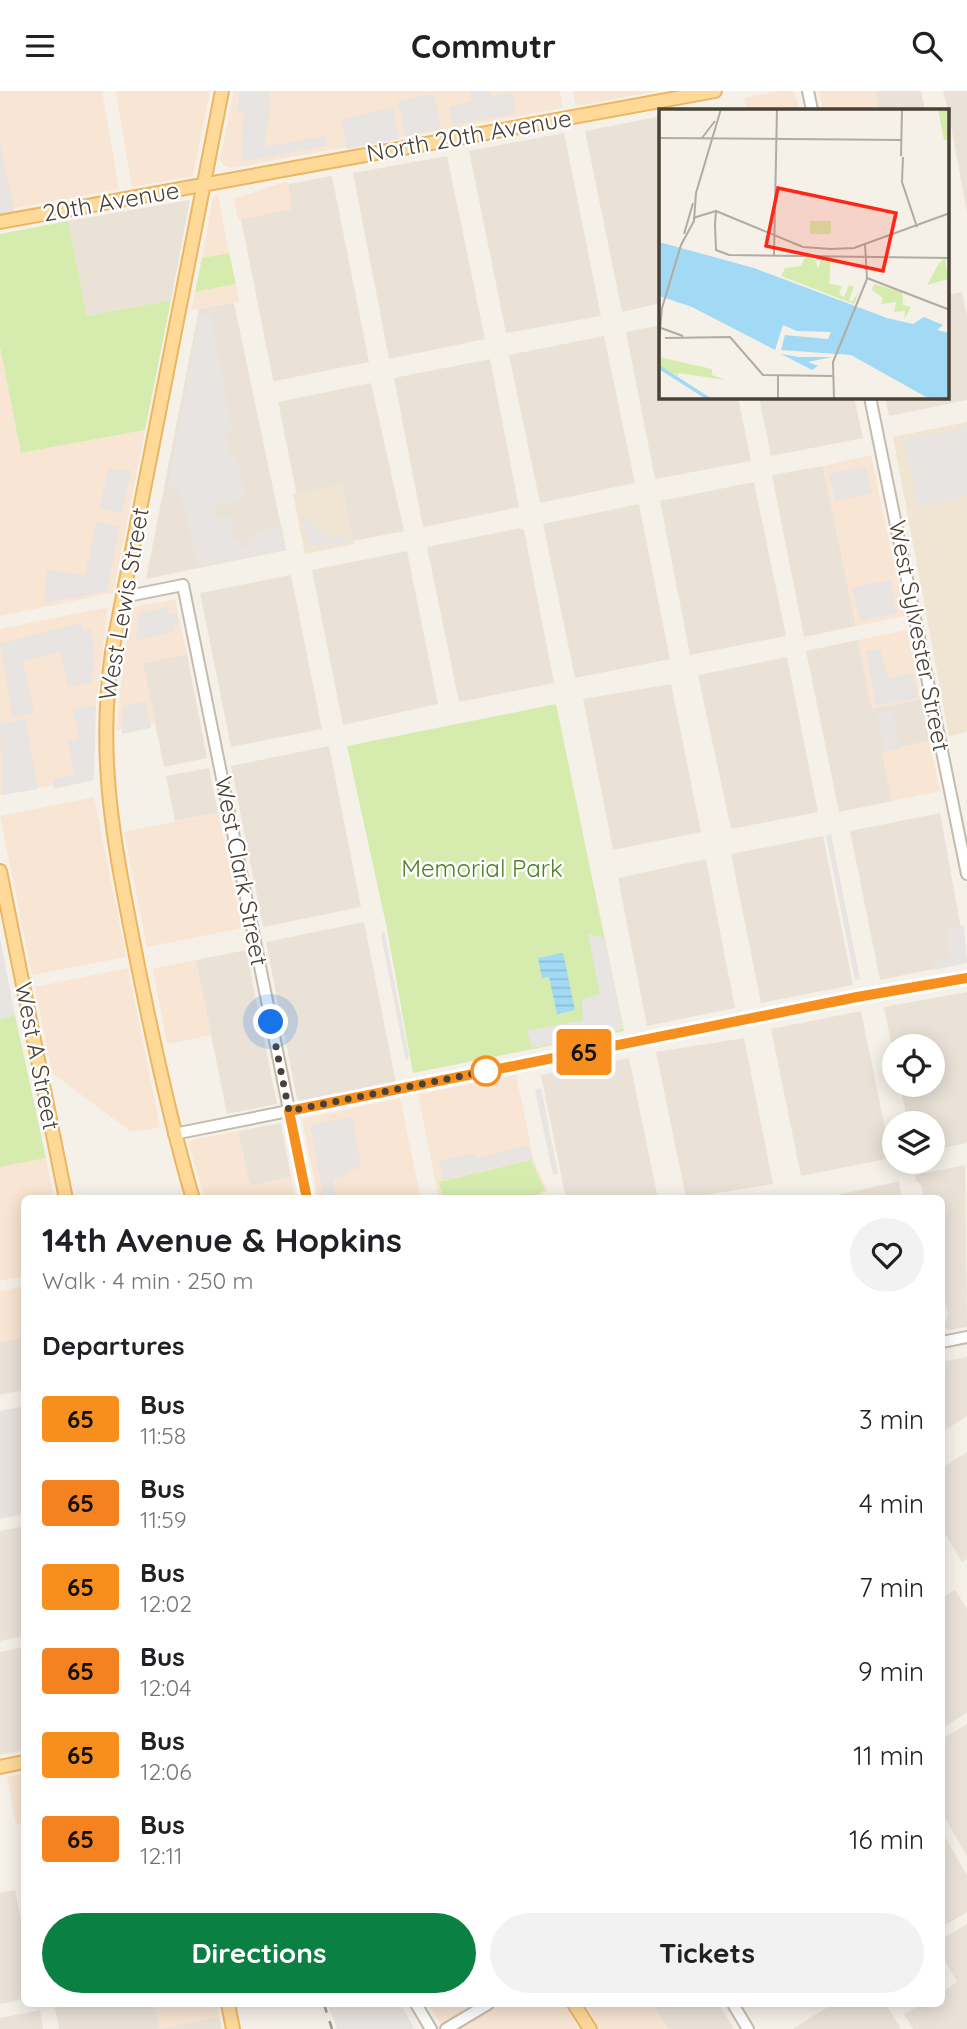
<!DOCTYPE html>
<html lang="en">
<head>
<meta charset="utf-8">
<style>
	body { margin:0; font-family:Quicksand,sans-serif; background:#f2f2f2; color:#202124; height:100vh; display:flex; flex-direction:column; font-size:26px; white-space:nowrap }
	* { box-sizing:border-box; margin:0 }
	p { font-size:23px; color:#757577 }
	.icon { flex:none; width:38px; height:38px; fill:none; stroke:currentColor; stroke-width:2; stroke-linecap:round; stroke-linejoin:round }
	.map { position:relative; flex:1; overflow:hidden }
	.drawer { position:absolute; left:21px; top:1104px; width:924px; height:812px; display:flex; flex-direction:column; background:#fff; border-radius:10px; box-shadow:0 4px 18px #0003 }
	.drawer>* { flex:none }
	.badge { padding:0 14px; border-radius:5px; font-size:24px; line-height:46px }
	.controls { position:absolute; left:882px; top:943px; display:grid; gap:14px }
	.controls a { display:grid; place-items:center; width:63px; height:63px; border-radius:50%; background:#fff; box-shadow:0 4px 18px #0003; font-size:35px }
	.you { position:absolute; width:35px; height:35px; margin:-18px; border:5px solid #fff; border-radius:50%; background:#1a73e8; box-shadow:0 0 0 10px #1a73e833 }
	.map>.badge { position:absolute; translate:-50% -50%; box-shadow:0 0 0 4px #fff }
	h2 { padding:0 21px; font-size:26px; line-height:63px }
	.round { display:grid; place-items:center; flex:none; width:74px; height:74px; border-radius:37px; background:#f2f2f2 }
	.overview { display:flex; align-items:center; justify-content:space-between; height:119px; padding:0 21px }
	h1 { font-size:33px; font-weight:700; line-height:52px }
	.action { display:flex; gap:14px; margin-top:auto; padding:14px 21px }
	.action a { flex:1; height:80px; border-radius:42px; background:#0b8043; color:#fff; font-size:28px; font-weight:700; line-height:80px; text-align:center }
	.action a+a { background:#f2f2f2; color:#202124 }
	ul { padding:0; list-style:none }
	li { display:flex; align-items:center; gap:21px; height:84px; padding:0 21px }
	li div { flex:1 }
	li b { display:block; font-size:26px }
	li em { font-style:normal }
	li .badge { min-width:77px; font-weight:700; text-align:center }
	header { display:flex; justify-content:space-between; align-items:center; height:91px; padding:0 21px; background:#fff; font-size:32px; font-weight:700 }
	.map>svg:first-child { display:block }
	.residential { fill:#eae2d7 }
	.commercial { fill:#f8e5d3 }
	.industrial { fill:#e8e2dd }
	.education { fill:#efe5d2 }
	.green { fill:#d6ecaf }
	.parking { fill:#e7e4e1 }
	.water { fill:url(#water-rules) }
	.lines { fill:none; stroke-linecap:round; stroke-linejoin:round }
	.minor-casing { stroke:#c5bbad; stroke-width:14 }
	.major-casing { stroke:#ecb660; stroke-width:16 }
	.minor { stroke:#fff; stroke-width:10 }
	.major { stroke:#ffd998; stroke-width:12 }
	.rail { stroke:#989898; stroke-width:2.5; stroke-dasharray:9 9; stroke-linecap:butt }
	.line-casing { stroke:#fff; stroke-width:16 }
	.line { stroke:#f78f1e; stroke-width:10 }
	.walk { stroke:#4a4136; stroke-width:7; stroke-dasharray:0 12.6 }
	.stop-dot { fill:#fff; stroke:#f78f1e; stroke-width:3.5 }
	.labels { text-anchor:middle; stroke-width:5; stroke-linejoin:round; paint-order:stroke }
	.street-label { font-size:24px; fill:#4a4136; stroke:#fff }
	.park-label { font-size:24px; fill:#4f8025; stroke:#fff }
	.inset-river { fill:none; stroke:#a2daf5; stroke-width:3.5 }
	.inset-road { fill:none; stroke:#b1aba1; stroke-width:2 }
	.view { fill:#ff2616; fill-opacity:0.15; stroke:#ff2616; stroke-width:3.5 }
	.inset-edge { fill:none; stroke:#4a4136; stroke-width:3.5 }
</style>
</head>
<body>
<header><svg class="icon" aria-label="menu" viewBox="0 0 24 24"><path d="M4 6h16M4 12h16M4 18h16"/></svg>Commutr<svg class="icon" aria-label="search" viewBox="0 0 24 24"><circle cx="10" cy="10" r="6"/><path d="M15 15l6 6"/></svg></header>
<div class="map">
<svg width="967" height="1938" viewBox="0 0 967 1938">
	<defs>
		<pattern id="water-rules" width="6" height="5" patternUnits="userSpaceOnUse" patternTransform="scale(1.75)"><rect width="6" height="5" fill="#a2daf5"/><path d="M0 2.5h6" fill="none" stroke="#8dbcd3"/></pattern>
	</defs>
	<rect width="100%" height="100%" fill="#f5f1e9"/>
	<path class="residential" d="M 875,0 L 921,0 L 925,19 L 879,19 Z
		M 943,0 L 967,0 L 967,122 L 948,19 Z
		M 661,25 L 661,212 L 622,221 L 585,40 Z
		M 564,42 L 601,225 L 506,242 L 469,60 Z
		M 447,65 L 485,248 L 389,268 L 353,82 Z
		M 332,85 L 369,271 L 275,290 L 273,289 L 241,128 L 291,118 L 288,93 Z
		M 190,109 L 171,209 L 87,225 L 68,130 Z
		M 962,201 L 967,226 L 967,309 L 889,325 L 885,306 L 948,306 L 948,204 Z
		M 234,212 L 286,459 L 146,488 L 199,218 Z
		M 661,234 L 661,306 L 738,306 L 751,370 L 655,388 L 626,241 Z
		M 604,245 L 635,392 L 540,412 L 509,264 Z
		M 490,268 L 519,416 L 423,436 L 394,287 Z
		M 371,292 L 404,440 L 308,459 L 278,311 Z
		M 759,306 L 854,306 L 863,347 L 771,365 Z
		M 823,375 L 856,535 L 804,546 L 772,384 Z
		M 754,391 L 786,545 L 690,564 L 660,410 Z
		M 639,413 L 670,568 L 575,587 L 543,433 Z
		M 520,437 L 524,439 L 554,592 L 459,611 L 427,456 Z
		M 407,460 L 438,613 L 343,634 L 312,479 Z
		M 291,484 L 322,638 L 231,656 L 200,502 Z
		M 858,549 L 872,617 L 921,608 L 929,650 L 882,660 L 892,710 L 839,721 L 806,560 Z
		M 187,563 L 207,667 L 164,676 L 143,572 Z
		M 787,566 L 818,721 L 731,738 L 698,584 Z
		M 671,593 L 701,741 L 613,759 L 583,608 Z
		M 329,655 L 361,816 L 263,836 L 231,675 Z
		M 209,677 L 218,722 L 175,730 L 166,685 Z
		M 940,722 L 967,871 L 880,889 L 850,740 Z
		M 823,745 L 853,894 L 761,912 L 731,763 Z
		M 706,768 L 735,917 L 647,935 L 618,787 Z
		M 364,831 L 396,992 L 298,1012 L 266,851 Z
		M 246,859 L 277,1013 L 227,1023 L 196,869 Z
		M 967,901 L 967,1052 L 933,1059 L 933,1032 L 908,1032 L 900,994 L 933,994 L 933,956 L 894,956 L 894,967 L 884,916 Z
		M 861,920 L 891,1067 L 801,1085 L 771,938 Z
		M 744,947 L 773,1093 L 686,1107 L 656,961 Z
		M 629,967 L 658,1108 L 566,1108 L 541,984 Z
		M 281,1032 L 291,1086 L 250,1095 L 238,1040 Z
		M 965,1074 L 967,1236 L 948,1239 L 944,1236 L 948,1224 L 942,1193 L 942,1108 L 924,1108 L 921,1094 L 915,1089 L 916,1084 Z
		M 899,1090 L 902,1108 L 821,1108 Z
		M 24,1246 L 24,1299 L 0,1304 L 0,1251 Z
		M 967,1266 L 967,1325 L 942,1341 L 942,1271 Z
		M 967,1361 L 967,1468 L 962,1471 L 942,1438 L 942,1377 Z
		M 24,1435 L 24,1545 L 0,1550 L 0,1440 Z
		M 955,1499 L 967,1518 L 967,1622 L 942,1637 L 942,1507 Z
		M 24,1556 L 24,1659 L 0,1664 L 0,1561 Z
		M 967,1633 L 967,1765 L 942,1722 L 942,1648 Z
		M 942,1741 L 967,1784 L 967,1821 L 942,1836 Z
		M 15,1799 L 24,1844 L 24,1908 L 0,1913 L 0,1802 Z
		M 967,1833 L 967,1938 L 913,1938 L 904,1923 L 922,1913 L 942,1913 L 942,1901 L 957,1891 L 942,1865 L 942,1848 Z
		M 77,1913 L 155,1913 L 160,1937 L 219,1926 L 222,1938 L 59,1938 L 55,1917 Z
		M 653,1913 L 719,1913 L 734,1938 L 668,1938 Z
		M 833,1913 L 886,1913 L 901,1938 L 792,1938 Z
		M 40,1919 L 43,1938 L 0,1938 L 0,1927 Z"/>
	<path class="commercial" d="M 0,0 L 102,0 L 119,98 L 0,120 Z
		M 116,0 L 210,0 L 193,85 L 132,96 Z
		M 234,0 L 560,0 L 563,17 L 231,77 L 224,75 L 220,68 Z
		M 573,0 L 658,0 L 576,15 Z
		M 780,0 L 794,0 L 800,19 L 747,19 L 744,7 Z
		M 819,0 L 875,0 L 879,19 L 823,19 Z
		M 287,90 L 292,118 L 238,129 L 234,108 Z
		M 218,104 L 229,162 L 202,167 L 213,106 Z
		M 236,193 L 239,211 L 191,219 L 195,201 Z
		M 0,256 L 22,362 L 145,339 L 113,502 L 0,525 Z
		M 871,364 L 905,525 L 856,535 L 823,375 Z
		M 175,508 L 187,563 L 143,572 L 155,632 L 117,639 L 123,568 L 134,516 Z
		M 108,516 L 94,631 L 94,687 L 0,704 L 0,538 Z
		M 907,539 L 921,608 L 872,618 L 858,549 Z
		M 929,650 L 940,700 L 892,710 L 882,660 Z
		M 94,706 L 126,866 L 32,884 L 0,725 Z
		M 218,722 L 242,837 L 147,856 L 124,741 Z
		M 196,869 L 211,944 L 167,953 L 153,878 Z
		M 128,877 L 160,1036 L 146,1039 L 130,1040 L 52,982 L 35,896 Z
		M 516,984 L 534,1071 L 548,1100 L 535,1108 L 439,1108 L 418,1003 Z
		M 400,1007 L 421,1108 L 318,1108 L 302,1028 Z
		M 238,1040 L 250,1095 L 291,1086 L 296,1108 L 205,1108 L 188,1050 Z
		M 46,1067 L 54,1108 L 24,1108 L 24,1185 L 0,1190 L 0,1076 Z
		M 24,1195 L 24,1246 L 0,1251 L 0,1200 Z
		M 24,1683 L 24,1732 L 16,1733 L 7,1686 Z
		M 155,1913 L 217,1913 L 219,1926 L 160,1938 Z
		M 428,1913 L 479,1913 L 442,1935 Z
		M 500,1913 L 564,1913 L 579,1938 L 457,1938 Z
		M 585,1913 L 653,1913 L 668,1938 L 600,1938 Z"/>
	<path class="industrial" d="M 24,1315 L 24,1423 L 0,1428 L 0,1320 Z"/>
	<path class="education" d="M 967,331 L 967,641 L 949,645 L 893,346 Z
		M 342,393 L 354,453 L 305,463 L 293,403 Z"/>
	<path class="green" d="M 68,130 L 87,225 L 171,209 L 145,339 L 21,362 L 0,256 L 0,143 Z
		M 229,162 L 236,193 L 195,201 L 202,167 Z
		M 556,613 L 624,940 L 413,982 L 387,838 L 347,655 Z
		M 15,924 L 46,1067 L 0,1076 L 0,928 Z
		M 531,1069 L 545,1099 L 530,1108 L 443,1108 L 439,1091 Z"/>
	<path class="parking" d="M 240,0 L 269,0 L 271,12 L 264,52 L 269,55 L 325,45 L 327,55 L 241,71 L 244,22 L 237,19 Z
		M 470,0 L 489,0 L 491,6 L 512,1 L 516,22 L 453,34 L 449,16 L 472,11 Z
		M 434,3 L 441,38 L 405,45 L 398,10 Z
		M 393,17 L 399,48 L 347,58 L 341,28 Z
		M 0,52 L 15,122 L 0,123 Z
		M 210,221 L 232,338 L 225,340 L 230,366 L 237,365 L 245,408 L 214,415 L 216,427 L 230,425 L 234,448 L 241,447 L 243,458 L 249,457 L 247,447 L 257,445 L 256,440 L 282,435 L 286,459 L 197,476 L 186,420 L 177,398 L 168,396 L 199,224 Z
		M 967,336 L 967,405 L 918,416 L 904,349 Z
		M 866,375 L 872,402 L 835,410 L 829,383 Z
		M 108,378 L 131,379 L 122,422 L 100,417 Z
		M 312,425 L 310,428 L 313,434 L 331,447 L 347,446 L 348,452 L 308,454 L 302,427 Z
		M 96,431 L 119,436 L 107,500 L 44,512 L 47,479 L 85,484 Z
		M 890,489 L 897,522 L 861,530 L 852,497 Z
		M 168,516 L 169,524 L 176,522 L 179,533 L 173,535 L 175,540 L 136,549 L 138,523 Z
		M 81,532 L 82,539 L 90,537 L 95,563 L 91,591 L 68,596 L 60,560 L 23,570 L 34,622 L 13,627 L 0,553 Z
		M 880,558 L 888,587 L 913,582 L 918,607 L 876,615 L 866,560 Z
		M 145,611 L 151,637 L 122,643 L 123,615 Z
		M 96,614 L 94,689 L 54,698 L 53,688 L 75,684 L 68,650 L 79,648 L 73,618 Z
		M 893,619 L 900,658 L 885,661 L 877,622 Z
		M 25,628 L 38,698 L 2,704 L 0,633 Z
		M 831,743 L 860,888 L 855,889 L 826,745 Z
		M 964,834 L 967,872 L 934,879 L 932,871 L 950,867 L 945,838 Z
		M 384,839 L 409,965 L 406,971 L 381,844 Z
		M 588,843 L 605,847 L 623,938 L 532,957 L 527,940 L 583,929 L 582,908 L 600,903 Z
		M 0,847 L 15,924 L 0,928 Z
		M 541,997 L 558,1083 L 553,1084 L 535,999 Z
		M 352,1026 L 361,1075 L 333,1089 L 337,1108 L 324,1108 L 310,1034 Z
		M 529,1054 L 533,1068 L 443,1089 L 438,1070 L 474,1062 L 476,1067 Z
		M 328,1913 L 400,1913 L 415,1938 L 337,1938 Z"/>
	<path class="water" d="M 563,862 L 575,919 L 557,923 L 549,886 L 542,887 L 538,867 Z"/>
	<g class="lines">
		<g class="minor-casing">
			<path id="minor" d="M 808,0 L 812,19
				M 870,306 L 967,783
				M 123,506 L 183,494 L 307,1108
				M 174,1043 L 857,906 L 967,887
				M 942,1251 L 967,1246
				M 416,1913 L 431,1938
				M 733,1913 L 748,1938
				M 446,1938 L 488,1913"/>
		</g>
		<g class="major-casing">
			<path id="major" d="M 0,131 L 715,0
				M 0,780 L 66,1108
				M 193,1108 C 170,1030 153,950 137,870 C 116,761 96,674 112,561 L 222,0
				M 0,1676 L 24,1671
				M 228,1913 L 233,1938
				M 574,1913 L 590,1938"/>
		</g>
		<use href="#minor" class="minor"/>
		<use href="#major" class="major"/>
		<path class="rail" d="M 324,1913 L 332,1938"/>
	</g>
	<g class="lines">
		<g class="line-casing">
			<path id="line" d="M 307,1108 L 289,1020 L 857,906 L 967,887"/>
		</g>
		<use href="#line" class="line"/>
		<path class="walk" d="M 271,931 L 289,1020 L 486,980"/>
	</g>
	<circle class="stop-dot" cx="486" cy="980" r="14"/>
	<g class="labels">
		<g class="street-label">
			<text transform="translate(469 45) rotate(-10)" y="8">North 20th Avenue</text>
			<text transform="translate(111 111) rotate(-10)" y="8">20th Avenue</text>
			<text transform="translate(124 513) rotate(-80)" y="8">West Lewis Street</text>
			<text transform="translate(919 545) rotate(79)" y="8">West Sylvester Street</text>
			<text transform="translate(241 780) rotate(79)" y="8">West Clark Street</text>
			<text transform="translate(37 965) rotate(79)" y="8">West A Street</text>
		</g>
		<g class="park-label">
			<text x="482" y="786">Memorial Park</text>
		</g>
	</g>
	<g transform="translate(659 18)">
		<rect width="290" height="290" fill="#f5f1e9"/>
		<path d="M 279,0 L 290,0 L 290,32 L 285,31 ZM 151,112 L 172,112 L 172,125 L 151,125 ZM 146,148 L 156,150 L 159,160 L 163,148 L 172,148 L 170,175 L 183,177 L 180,185 L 185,188 L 190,176 L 195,178 L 190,191 L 193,193 L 201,180 L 195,195 L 122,167 L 126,159 L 142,157 ZM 286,149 L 289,170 L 268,176 L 280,154 ZM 215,175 L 243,183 L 244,196 L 252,198 L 245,211 L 246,202 L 235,203 L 237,193 L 222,195 L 224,189 L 213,181 ZM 0,248 L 53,260 L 53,266 L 67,271 L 19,264 L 19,267 L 0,257 Z" fill="#d6ecaf"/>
		<path d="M 0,133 L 95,159 L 228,209 L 254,215 L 265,208 L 284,216 L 278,221 L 290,224 L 290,290 L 267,288 L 192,246 L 122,241 L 126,226 L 169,230 L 172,223 L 138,222 L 124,216 L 116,241 L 33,198 L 0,187 ZM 122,245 L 140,248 L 173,248 L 149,253 L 159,257 L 153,261 Z" fill="#a2daf5"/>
		<path class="inset-river" d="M 0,258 L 50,290"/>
		<path class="inset-road" d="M 0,29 L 243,31M 43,29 L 56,12M 242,47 L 243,0M 244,48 L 243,73 L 258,118M 291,104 L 195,139 L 172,140 L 144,138 L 57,102 L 56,115 L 57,141 L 70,146 L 291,149M 34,109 L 57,102M 25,125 L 34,94M 115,147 L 118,0M 208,169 L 291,201M 2,219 L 24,227M 6,229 L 71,228 L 104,266 L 174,267M 0,231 L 3,199 L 22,136 L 35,112 L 37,84 L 62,0M 119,290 L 119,267M 175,290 L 174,253 L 208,170 L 206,135"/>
		<path class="view" d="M 119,79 L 237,104 L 224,162 L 107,137 Z"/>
		<rect width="290" height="290" class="inset-edge"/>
	</g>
</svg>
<div class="controls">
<a><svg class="icon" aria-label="locate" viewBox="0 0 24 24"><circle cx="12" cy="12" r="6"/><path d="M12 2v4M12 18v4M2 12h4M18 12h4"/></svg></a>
<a><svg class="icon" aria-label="layers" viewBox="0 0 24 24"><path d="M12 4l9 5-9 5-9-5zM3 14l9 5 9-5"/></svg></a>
</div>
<div class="you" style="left:271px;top:931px"></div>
<b class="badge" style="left:584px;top:961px;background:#f78f1e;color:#111">65</b>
<section class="drawer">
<div class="overview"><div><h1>14th Avenue &amp; Hopkins</h1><p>Walk · 4 min · 250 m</p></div><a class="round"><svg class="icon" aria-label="heart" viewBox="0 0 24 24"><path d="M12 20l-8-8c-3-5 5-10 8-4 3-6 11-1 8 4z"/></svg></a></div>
<h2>Departures</h2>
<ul>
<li><span class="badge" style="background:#f78f1e;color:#111">65</span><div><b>Bus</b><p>11:58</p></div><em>3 min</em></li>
<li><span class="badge" style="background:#f58220;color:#111">65</span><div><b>Bus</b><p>11:59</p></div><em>4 min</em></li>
<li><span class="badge" style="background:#f78f1e;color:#111">65</span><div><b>Bus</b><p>12:02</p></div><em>7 min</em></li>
<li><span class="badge" style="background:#f58220;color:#111">65</span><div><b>Bus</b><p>12:04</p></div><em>9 min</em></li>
<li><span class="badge" style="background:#f78f1e;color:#111">65</span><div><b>Bus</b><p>12:06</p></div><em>11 min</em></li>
<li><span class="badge" style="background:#f58220;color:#111">65</span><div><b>Bus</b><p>12:11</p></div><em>16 min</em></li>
</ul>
<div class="action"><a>Directions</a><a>Tickets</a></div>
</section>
</div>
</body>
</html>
